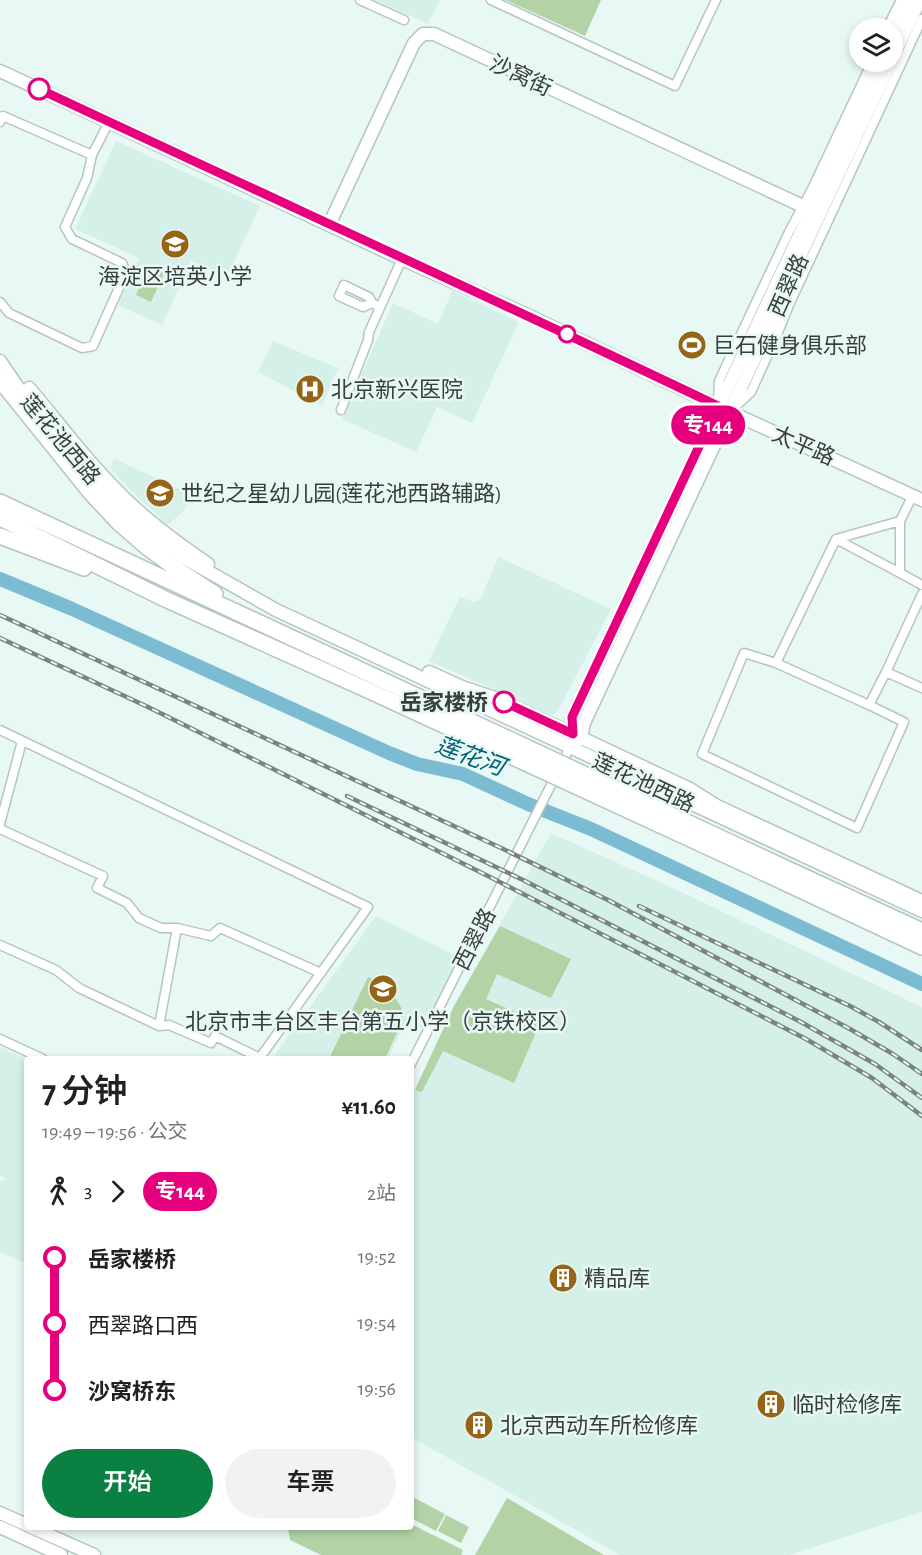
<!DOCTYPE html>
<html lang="zh">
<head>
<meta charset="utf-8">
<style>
	body { margin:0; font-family:"Alegreya Sans","Noto Sans SC",sans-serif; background:#f2f2f2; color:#202124; height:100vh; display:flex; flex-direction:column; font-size:22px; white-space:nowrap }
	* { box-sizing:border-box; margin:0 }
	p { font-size:20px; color:#757577 }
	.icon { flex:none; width:33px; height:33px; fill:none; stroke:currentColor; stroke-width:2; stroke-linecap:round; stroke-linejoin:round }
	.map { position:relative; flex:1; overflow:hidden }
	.panel { position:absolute; left:24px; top:1056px; width:390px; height:474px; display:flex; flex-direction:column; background:#fff; border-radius:6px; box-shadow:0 3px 9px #0003 }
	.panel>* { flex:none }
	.badge { padding:0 12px; border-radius:20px; font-size:21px; line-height:39px }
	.tools { position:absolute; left:849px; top:18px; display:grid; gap:12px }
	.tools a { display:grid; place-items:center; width:54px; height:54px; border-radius:50%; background:#fff; box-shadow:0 3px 9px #0003; font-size:30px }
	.map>.badge { position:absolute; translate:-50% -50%; box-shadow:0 0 0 3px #fff }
	.legs { display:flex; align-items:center; gap:9px; height:66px; padding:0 18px; font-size:20px }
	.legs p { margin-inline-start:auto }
	.headline { display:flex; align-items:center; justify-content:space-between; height:102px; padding:0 18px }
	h1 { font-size:33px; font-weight:600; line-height:45px }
	.action { display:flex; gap:12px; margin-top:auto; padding:12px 18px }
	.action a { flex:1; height:69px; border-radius:36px; background:#0b8043; color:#fff; font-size:24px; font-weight:600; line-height:69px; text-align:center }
	.action a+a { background:#f2f2f2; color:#202124 }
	ul { padding:0 18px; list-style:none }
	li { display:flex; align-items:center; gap:21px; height:66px; font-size:22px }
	li i { display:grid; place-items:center; width:9px; height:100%; margin:0 8px; background:currentColor }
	li i::after { content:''; width:15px; height:15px; margin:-8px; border:4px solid; border-radius:50%; background:#fff }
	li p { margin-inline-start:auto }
	li:first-child i { background:linear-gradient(#0000 50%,currentColor 0) }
	li:last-child i { background:linear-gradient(currentColor 50%,#0000 0) }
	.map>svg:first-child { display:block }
	.built { fill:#d5efe9 }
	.green { fill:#b3d3a6 }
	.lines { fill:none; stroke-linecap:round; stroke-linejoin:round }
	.river { stroke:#7bbcd2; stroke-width:14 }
	.street-casing { stroke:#b5c5c1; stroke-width:11 }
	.secondary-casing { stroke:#b5c5c1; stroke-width:15 }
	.highway-casing { stroke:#b5c5c1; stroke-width:18 }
	.street { stroke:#fff; stroke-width:8 }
	.secondary { stroke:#fff; stroke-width:12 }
	.highway { stroke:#fff; stroke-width:15 }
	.rail-casing { stroke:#798381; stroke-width:4.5 }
	.rail { stroke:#e8f9f5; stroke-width:2; stroke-dasharray:7; stroke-linecap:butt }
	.highway-bridge-casing { stroke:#b5c5c1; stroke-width:18; stroke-linecap:butt }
	.highway-bridge { stroke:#fff; stroke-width:15 }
	.line-1-casing { stroke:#fff; stroke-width:14 }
	.line-1 { stroke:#e6007e; stroke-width:9 }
	.stop-1-dot { fill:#fff; stroke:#e6007e; stroke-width:3 }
	.labels { text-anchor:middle; stroke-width:5; stroke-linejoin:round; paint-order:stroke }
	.street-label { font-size:22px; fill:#383e3d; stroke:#e8f9f5 }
	.poi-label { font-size:22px; fill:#383e3d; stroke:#e8f9f5; text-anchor:start }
	.stop-label { font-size:22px; font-weight:bold; fill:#383e3d; stroke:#e8f9f5; text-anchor:end }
	.water-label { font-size:24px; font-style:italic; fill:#066178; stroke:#e8f9f5 }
</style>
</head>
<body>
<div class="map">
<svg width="922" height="1555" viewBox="0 0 922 1555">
	<rect width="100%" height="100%" fill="#e8f9f5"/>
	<path class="built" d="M 376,0 L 440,0 L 428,24 Z
		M 116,141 L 260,206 L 227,277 L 191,261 L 162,325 L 118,305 L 139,258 L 75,229 Z
		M 452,291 L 519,322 L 472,423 L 437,407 L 416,452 L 342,419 L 393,303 L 438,324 Z
		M 273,341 L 338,368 L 322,405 L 258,372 Z
		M 115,459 L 192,495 L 184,510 L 168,525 L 130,490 L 110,468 Z
		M 498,557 L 611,609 L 558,711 L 552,715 L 429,661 L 460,597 L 475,602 L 481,598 Z
		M 551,833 L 673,888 L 922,1007 L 922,1512 L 789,1555 L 620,1555 L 411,1437 L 411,1097 L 454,1006 Z
		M 376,916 L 459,957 L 424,1029 L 406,1021 L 388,1059 L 272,1059 Z
		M 0,1047 L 27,1059 L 27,1264 L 0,1252 L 0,1180 L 4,1181 L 5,1178 L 0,1176 Z"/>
	<path class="green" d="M 506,0 L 601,0 L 585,36 Z
		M 148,266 L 164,273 L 151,302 L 136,295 Z
		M 500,926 L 571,959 L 551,998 L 497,974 L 486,999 L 540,1023 L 514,1083 L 443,1051 L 422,1092 L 415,1090 L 454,1006 Z
		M 368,977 L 376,980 L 370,993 C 389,986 406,1003 402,1022 L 385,1059 L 329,1059 Z
		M 411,1496 L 445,1514 L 436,1531 L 411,1518 Z
		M 507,1498 L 604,1555 L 475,1555 Z
		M 446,1515 L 469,1527 L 461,1543 L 438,1531 Z
		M 411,1524 L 463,1550 L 461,1555 L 321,1555 L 290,1540 L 288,1527 L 411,1527 Z"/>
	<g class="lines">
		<path class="river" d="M 0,579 L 70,608 L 389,753 L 417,764 L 463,774 L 528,804 L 591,829 L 922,984"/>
		<g class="street-casing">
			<path id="street" d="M 360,0 L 404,20
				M 491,0 L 675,86 L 716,0
				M 887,28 L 901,0
				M 0,122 L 3,116 L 92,155 L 109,122
				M 0,302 L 9,313 L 82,348 L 93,346 L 126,272 L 122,263 L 72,239 L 65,227 L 87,178 L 92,155
				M 372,303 L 363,307 L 339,296 L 344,285 L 369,297 L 372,303 L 380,307
				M 718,404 L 719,381 L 789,232 L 812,189 L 872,62
				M 735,407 L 751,392 L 777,335 L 789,305 L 922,19
				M 341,410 L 368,340 L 369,332 L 402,259
				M 913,495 L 900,521 L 900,573 L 922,585
				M 836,539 L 900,573
				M 922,594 L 886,672 L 922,688
				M 776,663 L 869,705
				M 886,672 L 869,705 L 904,722 L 857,828 L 702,754 L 744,653 L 776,663 L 836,539 L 900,521
				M 0,730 L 368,907 L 259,1059
				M 0,824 L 22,741
				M 0,829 L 103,876 L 97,888 L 127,903 L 139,918 L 161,928 L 177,928
				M 0,945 L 56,970 L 79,988 L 159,1026 L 169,1025 L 211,1043 L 215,1036 L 260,1058
				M 159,1026 L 177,928 L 211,936 L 220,928 L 321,973
				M 0,1039 L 43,1059
				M 411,1064 L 570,747"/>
		</g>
		<g class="secondary-casing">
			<path id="secondary" d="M 892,37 L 910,0
				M 892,58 L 920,0
				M 0,71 L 402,259 L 527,315 L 730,412 L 922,500
				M 329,225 L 414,43 L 423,34 L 434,34 L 811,210
				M 0,361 L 17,386 L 90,476 L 128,515 L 151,535 L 186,559 L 276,610 L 922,911
				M 29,388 C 63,428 96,473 135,508 C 158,529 183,547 208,564
				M 429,672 L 462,687 L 495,698 L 554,725 L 690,789 L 717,806 L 922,901
				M 572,740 L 573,734 L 572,718 L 881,62
				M 576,742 L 581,738 L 584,723 C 647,586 712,451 775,315 L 778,303 L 891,62
				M 0,1513 L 27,1525
				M 0,1527 L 61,1555
				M 31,1527 L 94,1555"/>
		</g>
		<g class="highway-casing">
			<path id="highway" d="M 0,380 L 91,493 L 119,523 L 148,548 L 178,570 L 215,594
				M 0,502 L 378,678
				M 0,518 L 165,599 L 372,692
				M 0,536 L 84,568
				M 781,866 L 922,931
				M 775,878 L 922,947"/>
		</g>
		<use href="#street" class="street"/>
		<use href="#secondary" class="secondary"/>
		<use href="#highway" class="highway"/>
		<g class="rail-casing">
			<path id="rail" d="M 0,615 L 499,847 L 608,900 L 850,1029 L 893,1054 L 922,1074
				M 0,638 L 148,707 L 249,757 L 484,874 L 806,1039 L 872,1078 L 922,1116
				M 347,796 L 523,880 L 801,1022 L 875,1064 L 922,1098
				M 639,906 L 850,1006 L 879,1022 L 922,1050"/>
		</g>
		<use href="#rail" class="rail"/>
		<g class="highway-bridge-casing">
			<path id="highway-bridge" d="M 378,678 L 781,866
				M 372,692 L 775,878"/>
		</g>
		<use href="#highway-bridge" class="highway-bridge"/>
	</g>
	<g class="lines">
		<g class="line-1-casing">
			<path id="line-1" d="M 39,89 C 265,195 492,298 718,406 L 572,717 L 573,734 L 504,702"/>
		</g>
		<use href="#line-1" class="line-1"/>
	</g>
	<defs>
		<g id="school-disc" transform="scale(1.5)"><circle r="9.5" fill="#966417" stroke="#e8f9f5"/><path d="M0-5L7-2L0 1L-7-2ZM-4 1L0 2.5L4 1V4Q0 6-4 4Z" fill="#fff"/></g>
		<g id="stadium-disc" transform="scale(1.5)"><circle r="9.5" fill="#966417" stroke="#e8f9f5"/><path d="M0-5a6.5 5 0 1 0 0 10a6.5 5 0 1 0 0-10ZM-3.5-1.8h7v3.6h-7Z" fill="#fff"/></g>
		<g id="hospital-disc" transform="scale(1.5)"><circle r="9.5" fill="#966417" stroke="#e8f9f5"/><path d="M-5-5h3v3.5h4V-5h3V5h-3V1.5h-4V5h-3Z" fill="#fff"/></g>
		<g id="building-disc" transform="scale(1.5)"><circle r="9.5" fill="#966417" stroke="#e8f9f5"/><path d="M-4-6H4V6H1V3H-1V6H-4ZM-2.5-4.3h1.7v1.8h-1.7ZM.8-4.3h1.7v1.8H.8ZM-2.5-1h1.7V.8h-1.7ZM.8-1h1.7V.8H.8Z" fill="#fff"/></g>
	</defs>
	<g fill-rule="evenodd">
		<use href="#school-disc" x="175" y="244"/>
		<use href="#stadium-disc" x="692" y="345"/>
		<use href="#hospital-disc" x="310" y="389"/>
		<use href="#school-disc" x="160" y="493"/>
		<use href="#school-disc" x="383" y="989"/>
		<use href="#building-disc" x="563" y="1278"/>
		<use href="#building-disc" x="771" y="1404"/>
		<use href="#building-disc" x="479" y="1425"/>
	</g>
	<g class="stop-1-dot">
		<circle cx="39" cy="89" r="10"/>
		<circle cx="567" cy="334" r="8"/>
		<circle cx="504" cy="702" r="10"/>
	</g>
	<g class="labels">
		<g class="street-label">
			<text transform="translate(521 75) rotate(25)" y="8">沙窝街</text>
			<text transform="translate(788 285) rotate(-66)" y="8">西翠路</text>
			<text transform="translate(61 439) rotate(50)" y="8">莲花池西路</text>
			<text transform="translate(804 445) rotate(24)" y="8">太平路</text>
			<text transform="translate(644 782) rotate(25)" y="8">莲花池西路</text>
			<text transform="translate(474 939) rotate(-63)" y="8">西翠路</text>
		</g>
		<g class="poi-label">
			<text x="175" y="284" text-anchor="middle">海淀区培英小学</text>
			<text x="713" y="353">巨石健身俱乐部</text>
			<text x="331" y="397">北京新兴医院</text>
			<text x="181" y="501">世纪之星幼儿园(莲花池西路辅路)</text>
			<text x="383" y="1029" text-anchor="middle">北京市丰台区丰台第五小学（京铁校区）</text>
			<text x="584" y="1286">精品库</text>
			<text x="792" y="1412">临时检修库</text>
			<text x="500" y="1433">北京西动车所检修库</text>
		</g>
		<g class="stop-label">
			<text x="488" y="710">岳家楼桥</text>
		</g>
		<g class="water-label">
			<text transform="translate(470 756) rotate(20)" y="8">莲花河</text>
		</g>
	</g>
</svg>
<div class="tools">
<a><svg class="icon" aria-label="layers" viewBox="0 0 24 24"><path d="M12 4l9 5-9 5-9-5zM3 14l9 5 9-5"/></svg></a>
</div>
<b class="badge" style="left:708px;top:425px;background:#e6007e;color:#fff">专144</b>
<section class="panel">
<div class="headline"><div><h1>7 分钟</h1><p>19:49 – 19:56 · 公交</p></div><b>¥11.60</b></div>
<div class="legs"><svg class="icon" aria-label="walk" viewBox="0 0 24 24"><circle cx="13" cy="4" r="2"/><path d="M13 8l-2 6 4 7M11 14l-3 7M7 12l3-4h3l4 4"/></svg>3<svg class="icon" aria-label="forward" viewBox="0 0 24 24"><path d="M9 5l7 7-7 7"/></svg><b class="badge" style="background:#e6007e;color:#fff">专144</b><p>2站</p></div>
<ul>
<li><i style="color:#e6007e"></i><b>岳家楼桥</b><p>19:52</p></li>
<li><i style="color:#e6007e"></i><span>西翠路口西</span><p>19:54</p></li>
<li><i style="color:#e6007e"></i><b>沙窝桥东</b><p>19:56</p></li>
</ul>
<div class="action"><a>开始</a><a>车票</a></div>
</section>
</div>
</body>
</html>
